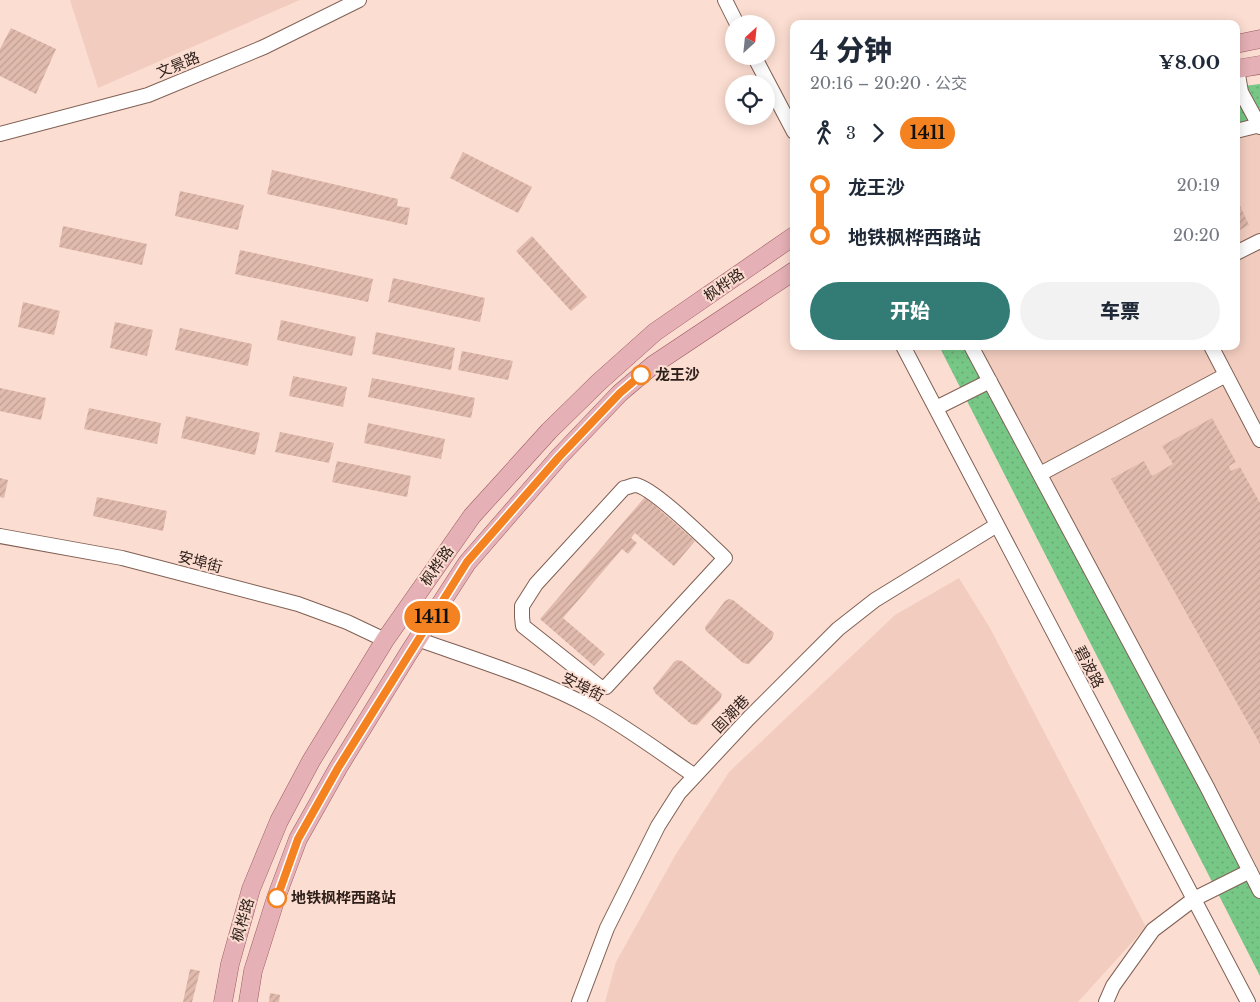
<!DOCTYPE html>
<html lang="zh">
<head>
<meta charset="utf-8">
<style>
	body { margin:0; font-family:"Libre Baskerville","Noto Sans SC",serif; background:#f2f2f3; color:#1f2937; height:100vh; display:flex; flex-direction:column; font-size:19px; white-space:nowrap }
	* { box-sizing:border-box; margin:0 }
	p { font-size:16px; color:#747a83 }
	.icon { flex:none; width:28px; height:28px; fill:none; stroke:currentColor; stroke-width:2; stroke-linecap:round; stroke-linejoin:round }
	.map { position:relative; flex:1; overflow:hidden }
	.side { position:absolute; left:790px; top:20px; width:450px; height:330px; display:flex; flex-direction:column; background:#fff; border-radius:10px; box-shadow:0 2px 12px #0003 }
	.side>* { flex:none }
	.badge { padding:0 10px; border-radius:16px; font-size:18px; line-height:32px }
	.needle { width:32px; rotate:27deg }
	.fabs { position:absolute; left:725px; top:15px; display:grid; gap:10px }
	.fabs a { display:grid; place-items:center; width:50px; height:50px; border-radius:50%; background:#fff; box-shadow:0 2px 12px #0003; font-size:25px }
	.map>.badge { position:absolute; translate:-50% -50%; box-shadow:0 0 0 2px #fff }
	.legs { display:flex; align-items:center; gap:8px; height:55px; padding:0 20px; font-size:16px }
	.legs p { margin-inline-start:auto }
	.headline { display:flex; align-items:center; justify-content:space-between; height:85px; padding:0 20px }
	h1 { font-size:28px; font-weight:800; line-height:38px }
	.button { display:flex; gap:10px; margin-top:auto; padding:10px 20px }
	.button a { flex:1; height:58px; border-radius:30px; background:#337b75; color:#fff; font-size:20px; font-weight:800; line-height:58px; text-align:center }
	.button a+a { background:#f2f2f3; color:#1f2937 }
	ul { padding:0 20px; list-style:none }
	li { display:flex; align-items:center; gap:18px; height:50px; font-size:19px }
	li i { display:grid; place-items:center; width:8px; height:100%; margin:0 6px; background:currentColor }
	li i::after { content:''; width:12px; height:12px; margin:-6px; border:4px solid; border-radius:50%; background:#fff }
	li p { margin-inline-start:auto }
	li:first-child i { background:linear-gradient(#0000 50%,currentColor 0) }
	li:last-child i { background:linear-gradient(currentColor 50%,#0000 0) }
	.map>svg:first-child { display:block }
	.built { fill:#f2cdbf }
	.grass { fill:url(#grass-dots) }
	.building { fill:url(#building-hatch) }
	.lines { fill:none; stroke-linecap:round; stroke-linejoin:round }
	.minor-casing { stroke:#816054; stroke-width:16 }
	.major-casing { stroke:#9a5b60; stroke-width:19 }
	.minor { stroke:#fff; stroke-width:14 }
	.major { stroke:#e5b0b6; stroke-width:18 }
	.line-1-casing { stroke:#fff; stroke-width:11 }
	.line-1 { stroke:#f58220; stroke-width:8 }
	.stop-1-dot { fill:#fff; stroke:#f58220; stroke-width:2.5 }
	.labels { text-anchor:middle; stroke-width:4; stroke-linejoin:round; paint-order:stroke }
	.street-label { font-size:15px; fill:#2d1f1a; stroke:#fcddd1 }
	.stop-label { font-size:15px; font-weight:bold; fill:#2d1f1a; stroke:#fcddd1; text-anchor:start }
</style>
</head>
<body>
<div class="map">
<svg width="1260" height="1002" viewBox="0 0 1260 1002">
	<defs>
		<pattern id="grass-dots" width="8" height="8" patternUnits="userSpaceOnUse" patternTransform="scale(1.25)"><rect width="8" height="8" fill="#77c886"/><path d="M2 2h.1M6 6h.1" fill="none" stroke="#67ab73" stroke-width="1.8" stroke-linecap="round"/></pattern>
		<pattern id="building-hatch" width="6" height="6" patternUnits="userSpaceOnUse" patternTransform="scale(1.25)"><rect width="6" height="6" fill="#e0baac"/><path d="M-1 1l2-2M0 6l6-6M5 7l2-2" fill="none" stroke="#c09f93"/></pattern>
	</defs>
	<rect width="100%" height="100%" fill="#fcddd1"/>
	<path class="built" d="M 70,0 L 300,0 L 98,88 Z
		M 1260,117 L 1260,899 L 966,346 L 1236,346 L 1236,125 Z
		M 959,578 L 990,628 L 1146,927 L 1078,1002 L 605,1002 L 616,962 L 676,854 L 729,772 L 895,615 Z"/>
	<path class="grass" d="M 1260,84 L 1260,117 L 1236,125 L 1236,87 Z
		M 939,346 L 966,346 L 1260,899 L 1260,976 Z"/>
	<path class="building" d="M 11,28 L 56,49 L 36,94 L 0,76 L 0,49 Z
		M 463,152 L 532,187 L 518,213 L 450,178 Z
		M 272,170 L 398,199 L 397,206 L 410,208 L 407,225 L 267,194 Z
		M 180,191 L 244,205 L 238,230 L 175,216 Z
		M 1236,197 L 1249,225 L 1236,232 Z
		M 63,226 L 147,244 L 142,265 L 59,247 Z
		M 532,236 L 587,297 L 571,311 L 516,251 Z
		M 240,250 L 373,279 L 368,302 L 235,274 Z
		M 393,278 L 485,298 L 480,322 L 388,302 Z
		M 23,302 L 60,311 L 54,335 L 18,327 Z
		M 281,320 L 356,337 L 352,356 L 277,340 Z
		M 115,322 L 153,330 L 147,356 L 110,348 Z
		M 180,328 L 252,344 L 248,366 L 175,350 Z
		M 376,332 L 455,348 L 451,370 L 372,354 Z
		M 462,351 L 513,361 L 508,380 L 458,370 Z
		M 293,376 L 347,387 L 343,407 L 289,396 Z
		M 372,378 L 475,398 L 471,418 L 368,397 Z
		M 0,388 L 46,398 L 41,420 L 0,411 Z
		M 89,408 L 161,423 L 157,444 L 84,429 Z
		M 186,416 L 260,433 L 255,455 L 181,438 Z
		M 1212,418 L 1236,462 L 1229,466 L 1231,471 L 1240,467 L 1260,503 L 1260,744 L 1111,479 L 1144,461 L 1152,476 L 1173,464 L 1162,446 Z
		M 368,423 L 445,439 L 441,459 L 364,443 Z
		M 280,432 L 334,443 L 329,463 L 275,452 Z
		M 337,461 L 411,476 L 407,497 L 332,482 Z
		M 0,478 L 8,480 L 4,498 L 0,497 Z
		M 97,497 L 167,511 L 163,531 L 93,516 Z
		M 645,497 L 695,541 L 674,566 L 635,533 L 631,538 L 637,543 L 628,554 L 622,549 L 563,618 L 605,654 L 594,666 L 540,619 Z
		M 729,599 L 733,600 L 774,633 L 772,639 L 749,664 L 743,663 L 706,631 L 705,627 L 725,601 Z
		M 677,660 L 682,661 L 722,694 L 720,700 L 697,725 L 691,724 L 655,693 L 653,688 L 674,662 Z
		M 190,969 L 200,971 L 192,1002 L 183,1002 Z
		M 270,993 L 280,995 L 279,1002 L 269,1002 Z"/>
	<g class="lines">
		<g class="minor-casing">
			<path id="minor" d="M 725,0 L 737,24
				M 754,56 L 794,132
				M 1237,69 L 1241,92 L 1260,127
				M 1236,131 L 1260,125
				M 0,134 L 148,95 L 264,47 L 359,0
				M 1236,253 L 1260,241
				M 903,346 L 1248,1002
				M 971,346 L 1207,787 L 1260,891
				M 1211,346 L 1260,440
				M 936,408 L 990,381
				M 1040,474 L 1226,375
				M 0,536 L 122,558 L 298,604 L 347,622 L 385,640
				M 417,639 C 476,660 537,678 592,708 C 628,728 661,753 695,776
				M 586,705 L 600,687 L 523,626 L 522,617 L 522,606 L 536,584 L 624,488 C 627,488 632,485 635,485 C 652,486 710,544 725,558 L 606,687 L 600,687
				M 579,1002 L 607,928 L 658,826 L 679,793 L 748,719 L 838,629 L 875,600 L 997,525
				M 1106,1002 L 1113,986 L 1153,930 L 1194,899 L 1250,871"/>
		</g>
		<g class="major-casing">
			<path id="major" d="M 1236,44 L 1260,39
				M 1236,69 L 1260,65
				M 223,1002 L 230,964 L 251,889 L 279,821 L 311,761 L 385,640 L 472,516 L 549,431 L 599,382 L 655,332 L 794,236
				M 248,1002 L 253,971 L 276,898 L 298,839 L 338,768 L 408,654 L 467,563 L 559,457 L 620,393 L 653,365 L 794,271"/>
		</g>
		<use href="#minor" class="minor"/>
		<use href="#major" class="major"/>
	</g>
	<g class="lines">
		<g class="line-1-casing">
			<path id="line-1" d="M 277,898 L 298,839 L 338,768 L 467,562 L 559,457 L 620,393 L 641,375"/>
		</g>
		<use href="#line-1" class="line-1"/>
	</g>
	<g class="stop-1-dot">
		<circle cx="641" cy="375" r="9"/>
		<circle cx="277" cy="898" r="9"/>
	</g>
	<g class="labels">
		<g class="street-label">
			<text transform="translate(178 65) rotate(-22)" y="5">文景路</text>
			<text transform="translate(724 285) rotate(-35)" y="5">枫桦路</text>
			<text transform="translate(200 562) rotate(15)" y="5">安埠街</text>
			<text transform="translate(437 566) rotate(-55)" y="5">枫桦路</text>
			<text transform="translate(1089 667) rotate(62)" y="5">碧波路</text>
			<text transform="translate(583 687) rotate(27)" y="5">安埠街</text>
			<text transform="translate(731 714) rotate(-46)" y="5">固潮巷</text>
			<text transform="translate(243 920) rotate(-74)" y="5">枫桦路</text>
		</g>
		<g class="stop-label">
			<text x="655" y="380">龙王沙</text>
			<text x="291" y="903">地铁枫桦西路站</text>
		</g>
	</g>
</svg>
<div class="fabs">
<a><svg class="needle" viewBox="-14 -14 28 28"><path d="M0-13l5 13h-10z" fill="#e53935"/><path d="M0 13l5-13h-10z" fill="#747a83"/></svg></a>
<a><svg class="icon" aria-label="locate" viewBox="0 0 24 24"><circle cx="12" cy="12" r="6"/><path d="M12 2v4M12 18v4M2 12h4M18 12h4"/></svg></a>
</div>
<b class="badge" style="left:432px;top:617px;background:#f58220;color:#111">1411</b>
<section class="side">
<div class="headline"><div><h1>4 分钟</h1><p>20:16 – 20:20 · 公交</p></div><b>¥8.00</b></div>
<div class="legs"><svg class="icon" aria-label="walk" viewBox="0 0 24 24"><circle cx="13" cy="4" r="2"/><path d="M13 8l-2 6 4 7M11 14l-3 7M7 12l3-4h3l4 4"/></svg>3<svg class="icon" aria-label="forward" viewBox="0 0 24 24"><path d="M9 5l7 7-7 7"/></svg><b class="badge" style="background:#f58220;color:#111">1411</b></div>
<ul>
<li><i style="color:#f58220"></i><b>龙王沙</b><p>20:19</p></li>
<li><i style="color:#f58220"></i><b>地铁枫桦西路站</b><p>20:20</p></li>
</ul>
<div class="button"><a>开始</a><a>车票</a></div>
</section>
</div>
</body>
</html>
